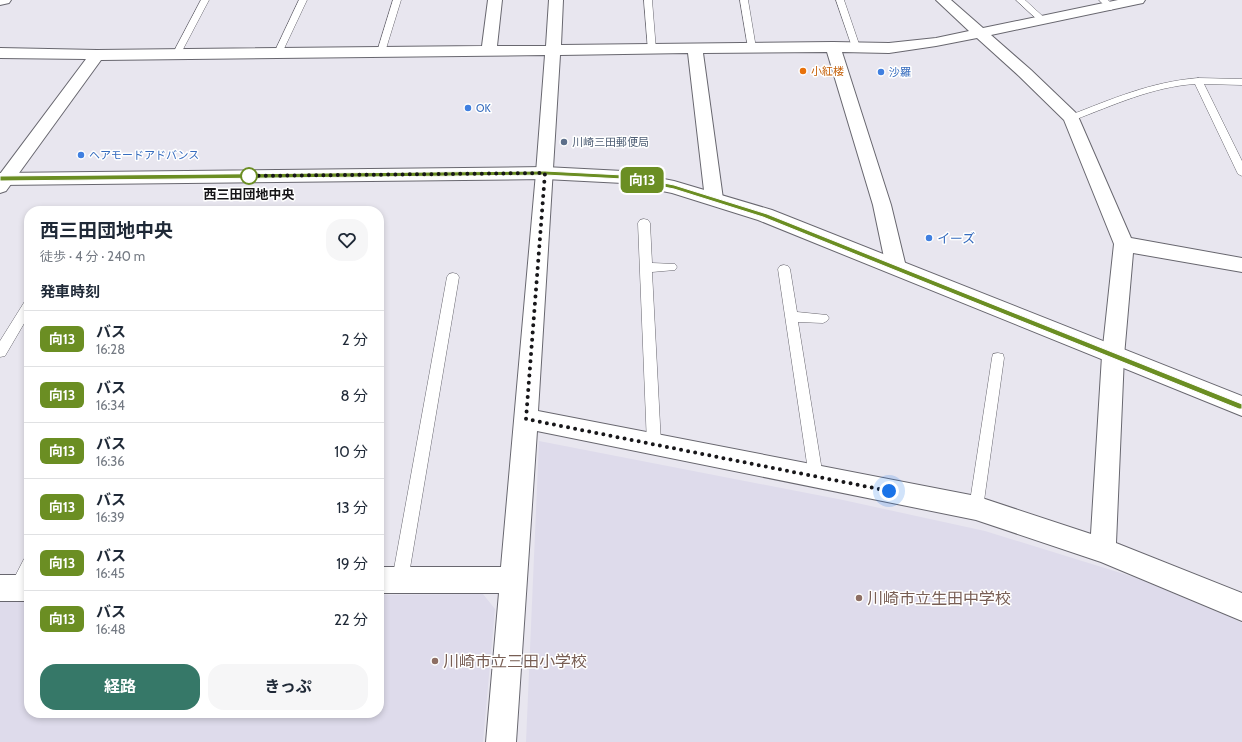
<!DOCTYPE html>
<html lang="ja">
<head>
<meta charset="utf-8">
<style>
	body { margin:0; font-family:Cabin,"Noto Sans JP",sans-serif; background:#f6f6f7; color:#1f2937; height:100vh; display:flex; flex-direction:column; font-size:15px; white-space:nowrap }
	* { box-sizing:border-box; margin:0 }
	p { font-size:13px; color:#747a83 }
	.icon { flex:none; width:22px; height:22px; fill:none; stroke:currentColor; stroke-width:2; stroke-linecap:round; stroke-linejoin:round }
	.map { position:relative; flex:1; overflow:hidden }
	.panel { position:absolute; left:24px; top:206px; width:360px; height:512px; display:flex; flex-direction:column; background:#fff; border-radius:16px; box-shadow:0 2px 6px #0003 }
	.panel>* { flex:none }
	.badge { padding:0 8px; border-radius:6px; font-size:14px; line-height:26px }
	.you { position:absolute; width:20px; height:20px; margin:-10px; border:3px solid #fff; border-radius:50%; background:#1a73e8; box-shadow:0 0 0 6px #1a73e833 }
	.map>.badge { position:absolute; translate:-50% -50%; box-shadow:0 0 0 2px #fff }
	h2 { padding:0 16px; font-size:15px; line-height:36px }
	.round { display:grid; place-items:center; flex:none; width:42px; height:42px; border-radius:16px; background:#f6f6f7 }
	.headline { display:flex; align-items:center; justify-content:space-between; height:68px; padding:0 16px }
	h1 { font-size:19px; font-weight:700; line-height:30px }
	.button { display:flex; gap:8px; margin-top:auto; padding:8px 16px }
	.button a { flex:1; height:46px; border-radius:16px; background:#367868; color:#fff; font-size:16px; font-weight:700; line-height:46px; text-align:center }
	.button a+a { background:#f6f6f7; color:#1f2937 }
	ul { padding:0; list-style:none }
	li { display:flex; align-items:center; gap:12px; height:56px; padding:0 16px; border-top:1px solid #e0e1e3 }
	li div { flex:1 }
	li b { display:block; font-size:15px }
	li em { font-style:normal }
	li .badge { min-width:44px; font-weight:700; text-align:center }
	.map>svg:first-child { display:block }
	.built { fill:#dedbeb }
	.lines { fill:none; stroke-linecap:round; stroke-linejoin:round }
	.lane-casing { stroke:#68676f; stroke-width:1 }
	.street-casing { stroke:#68676f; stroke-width:2 }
	.secondary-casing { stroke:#68676f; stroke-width:2 }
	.lane { fill:#fff; fill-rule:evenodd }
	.street { fill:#fff; fill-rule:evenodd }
	.secondary { fill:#fff; fill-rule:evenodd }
	.line { fill:#6b8e23; stroke:#fff }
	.walk { stroke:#171619; stroke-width:4; stroke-dasharray:0 7.2 }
	.food-dot { fill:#e8710a; stroke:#fff; stroke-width:1.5 }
	.shop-dot { fill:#3f7fe0; stroke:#fff; stroke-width:1.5 }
	.service-dot { fill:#5c6f8a; stroke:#fff; stroke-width:1.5 }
	.stop-dot { fill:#fff; stroke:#6b8e23; stroke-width:2 }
	.education-dot { fill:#8d6e63; stroke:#fff; stroke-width:1.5 }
	.labels { text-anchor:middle; stroke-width:3; stroke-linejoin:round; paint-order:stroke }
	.far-food-label { font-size:11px; fill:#c56008; stroke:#fff; text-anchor:start }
	.far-shop-label { font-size:11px; fill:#366cbe; stroke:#fff; text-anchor:start }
	.far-service-label { font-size:11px; fill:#4e5e75; stroke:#fff; text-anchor:start }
	.stop-label { font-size:13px; font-weight:bold; fill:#171619; stroke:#fff }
	.shop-label { font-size:13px; fill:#366cbe; stroke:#fff; text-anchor:start }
	.near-education-label { font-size:16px; fill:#785e54; stroke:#fff; text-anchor:start }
</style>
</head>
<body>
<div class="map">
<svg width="1242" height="742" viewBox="0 0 1242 742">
	<rect width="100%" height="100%" fill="#e8e6ef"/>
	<path class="built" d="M 539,441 L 843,500 L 985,531 L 1137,578 L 1234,619 L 1242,623 L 1242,742 L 526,742 Z
		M 483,594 L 495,609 L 483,742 L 0,742 L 0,600 L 29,600 L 29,713 L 379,713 L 379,595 Z"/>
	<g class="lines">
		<g class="lane-casing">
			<path id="lane" d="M 201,0 L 209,0 L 180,55 L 176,58 L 173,57 L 172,55 Z
				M 299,0 L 307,0 L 282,53 L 278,56 L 275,55 L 274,53 Z
				M 393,0 L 401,0 L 385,52 L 381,55 L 377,52 Z
				M 644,0 L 652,0 L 656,50 L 652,53 L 648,50 Z
				M 740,0 L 748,0 L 756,48 L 755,50 L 752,51 L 748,48 Z
				M 836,0 L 844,0 L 860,47 L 859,49 L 853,49 L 852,47 Z
				M 1016,0 L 1025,0 L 1048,21 L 1047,23 L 1041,23 Z
				M 1099,0 L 1108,0 L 1115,7 L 1111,10 L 1108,9 Z
				M 1198,78 L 1242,79 L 1242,85 L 1204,84 L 1242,161 L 1242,176 L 1238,174 L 1237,172 L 1195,84 C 1152,87 1114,105 1074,120 L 1071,121 L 1066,118 L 1068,116 C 1112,99 1150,82 1198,78 Z
				M 644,219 L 648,220 L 650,223 L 652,263 L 675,264 L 677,267 L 675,270 L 652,272 L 661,444 L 659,448 L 654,450 L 649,448 L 647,444 L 638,223 L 640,220 Z
				M 784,265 L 788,266 L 790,269 L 797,312 L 827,315 L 829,318 L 827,321 L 823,323 L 798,322 L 823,477 L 821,482 L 816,484 L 811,482 L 809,477 L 778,269 L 780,266 Z
				M 453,273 L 457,274 L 459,277 L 408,580 L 406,586 L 400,588 L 394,586 L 392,580 L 447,277 L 449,274 Z
				M 29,299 L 29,315 L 5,356 L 0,357 L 0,341 L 25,301 Z
				M 998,353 L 1003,354 L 1004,358 L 983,508 L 981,513 L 976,515 L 971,513 L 969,508 L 992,358 L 993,354 Z
				M 29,556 L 29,580 L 23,594 L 17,596 L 11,594 L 9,588 L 24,559 Z"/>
		</g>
		<g class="street-casing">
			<path id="street" d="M 0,0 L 11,0 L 9,3 L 0,5 Z
				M 488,0 L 502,0 L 497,46 L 546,46 L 549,0 L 563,0 L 561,45 L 833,42 L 889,43 L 936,38 L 969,31 L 936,0 L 951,0 L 983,28 L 1118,0 L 1145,0 L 1143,3 L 1138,4 L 991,35 L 1031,70 L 1077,114 L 1131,238 L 1242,258 L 1242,272 L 1133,253 L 1124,356 L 1116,543 L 1242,593 L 1242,621 L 1101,562 L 976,520 L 537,431 L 516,742 L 486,742 L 499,593 L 379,593 L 379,567 L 501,567 L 536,173 L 545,55 L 101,60 L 6,191 L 0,193 L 0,174 L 86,59 L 0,58 L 0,48 L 97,50 L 482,46 ZM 977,38 L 1019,76 L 1064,120 L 1114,244 L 1102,356 L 1091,534 L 976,496 L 538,411 L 560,55 L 688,53 L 705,199 L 708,203 L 714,205 L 720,203 L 723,199 L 703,53 L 827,52 L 873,205 L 886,267 L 889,272 L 896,274 L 903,272 L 906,267 L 891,205 L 842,52 L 889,53 L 936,46 Z
				M 0,575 L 29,575 L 29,601 L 0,601 Z"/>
		</g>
		<g class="secondary-casing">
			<path id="secondary" d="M 545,167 L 623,171 L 674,181 L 772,210 L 1242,396 L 1242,416 L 758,220 L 672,193 L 623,183 L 545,179 L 0,185 L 0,173 Z"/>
		</g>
		<use href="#lane" class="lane"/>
		<use href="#street" class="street"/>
		<use href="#secondary" class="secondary"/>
	</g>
	<path class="line" d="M 545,171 L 623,175 L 674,185 L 767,214 L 1242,404 L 1242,409 L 1239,409 L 763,217 L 674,189 L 623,179 L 545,175 L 0,181 L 0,176 Z"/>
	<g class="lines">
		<path class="walk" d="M 249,176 L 243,176 L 545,173 L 526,419 L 889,491"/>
	</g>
	<circle class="food-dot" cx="803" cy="71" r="4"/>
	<g class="shop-dot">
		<circle cx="881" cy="72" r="4"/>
		<circle cx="468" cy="108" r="4"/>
		<circle cx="81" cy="155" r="4"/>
		<circle cx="929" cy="238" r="4"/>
	</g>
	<circle class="service-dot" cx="564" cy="142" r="4"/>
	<circle class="stop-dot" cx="249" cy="176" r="8"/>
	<g class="education-dot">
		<circle cx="859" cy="598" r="4"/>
		<circle cx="435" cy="661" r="4"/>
	</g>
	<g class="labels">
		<g class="far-food-label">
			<text x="811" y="75">小紅楼</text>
		</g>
		<g class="far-shop-label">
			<text x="889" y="76">沙羅</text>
			<text x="476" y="112">OK</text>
			<text x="89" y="159">ヘアモードアドバンス</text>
		</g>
		<g class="far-service-label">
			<text x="572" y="146">川崎三田郵便局</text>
		</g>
		<g class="stop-label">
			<text x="249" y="199">西三田団地中央</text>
		</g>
		<g class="shop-label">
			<text x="937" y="243">イーズ</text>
		</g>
		<g class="near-education-label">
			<text x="867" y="604">川崎市立生田中学校</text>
			<text x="443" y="667">川崎市立三田小学校</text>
		</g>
	</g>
</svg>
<div class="you" style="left:889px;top:491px"></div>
<b class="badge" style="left:642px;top:180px;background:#6b8e23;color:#fff">向13</b>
<section class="panel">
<div class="headline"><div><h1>西三田団地中央</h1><p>徒歩 · 4 分 · 240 m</p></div><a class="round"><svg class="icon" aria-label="heart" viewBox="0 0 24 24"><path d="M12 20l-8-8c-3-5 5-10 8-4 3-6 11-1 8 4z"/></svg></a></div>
<h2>発車時刻</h2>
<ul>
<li><span class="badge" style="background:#6b8e23;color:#fff">向13</span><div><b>バス</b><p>16:28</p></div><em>2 分</em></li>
<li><span class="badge" style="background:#6b8e23;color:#fff">向13</span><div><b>バス</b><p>16:34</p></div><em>8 分</em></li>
<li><span class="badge" style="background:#6b8e23;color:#fff">向13</span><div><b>バス</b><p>16:36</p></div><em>10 分</em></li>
<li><span class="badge" style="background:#6b8e23;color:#fff">向13</span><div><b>バス</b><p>16:39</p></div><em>13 分</em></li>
<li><span class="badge" style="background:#6b8e23;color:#fff">向13</span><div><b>バス</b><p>16:45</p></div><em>19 分</em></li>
<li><span class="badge" style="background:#6b8e23;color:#fff">向13</span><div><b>バス</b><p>16:48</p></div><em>22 分</em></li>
</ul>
<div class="button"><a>経路</a><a>きっぷ</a></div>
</section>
</div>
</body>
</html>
